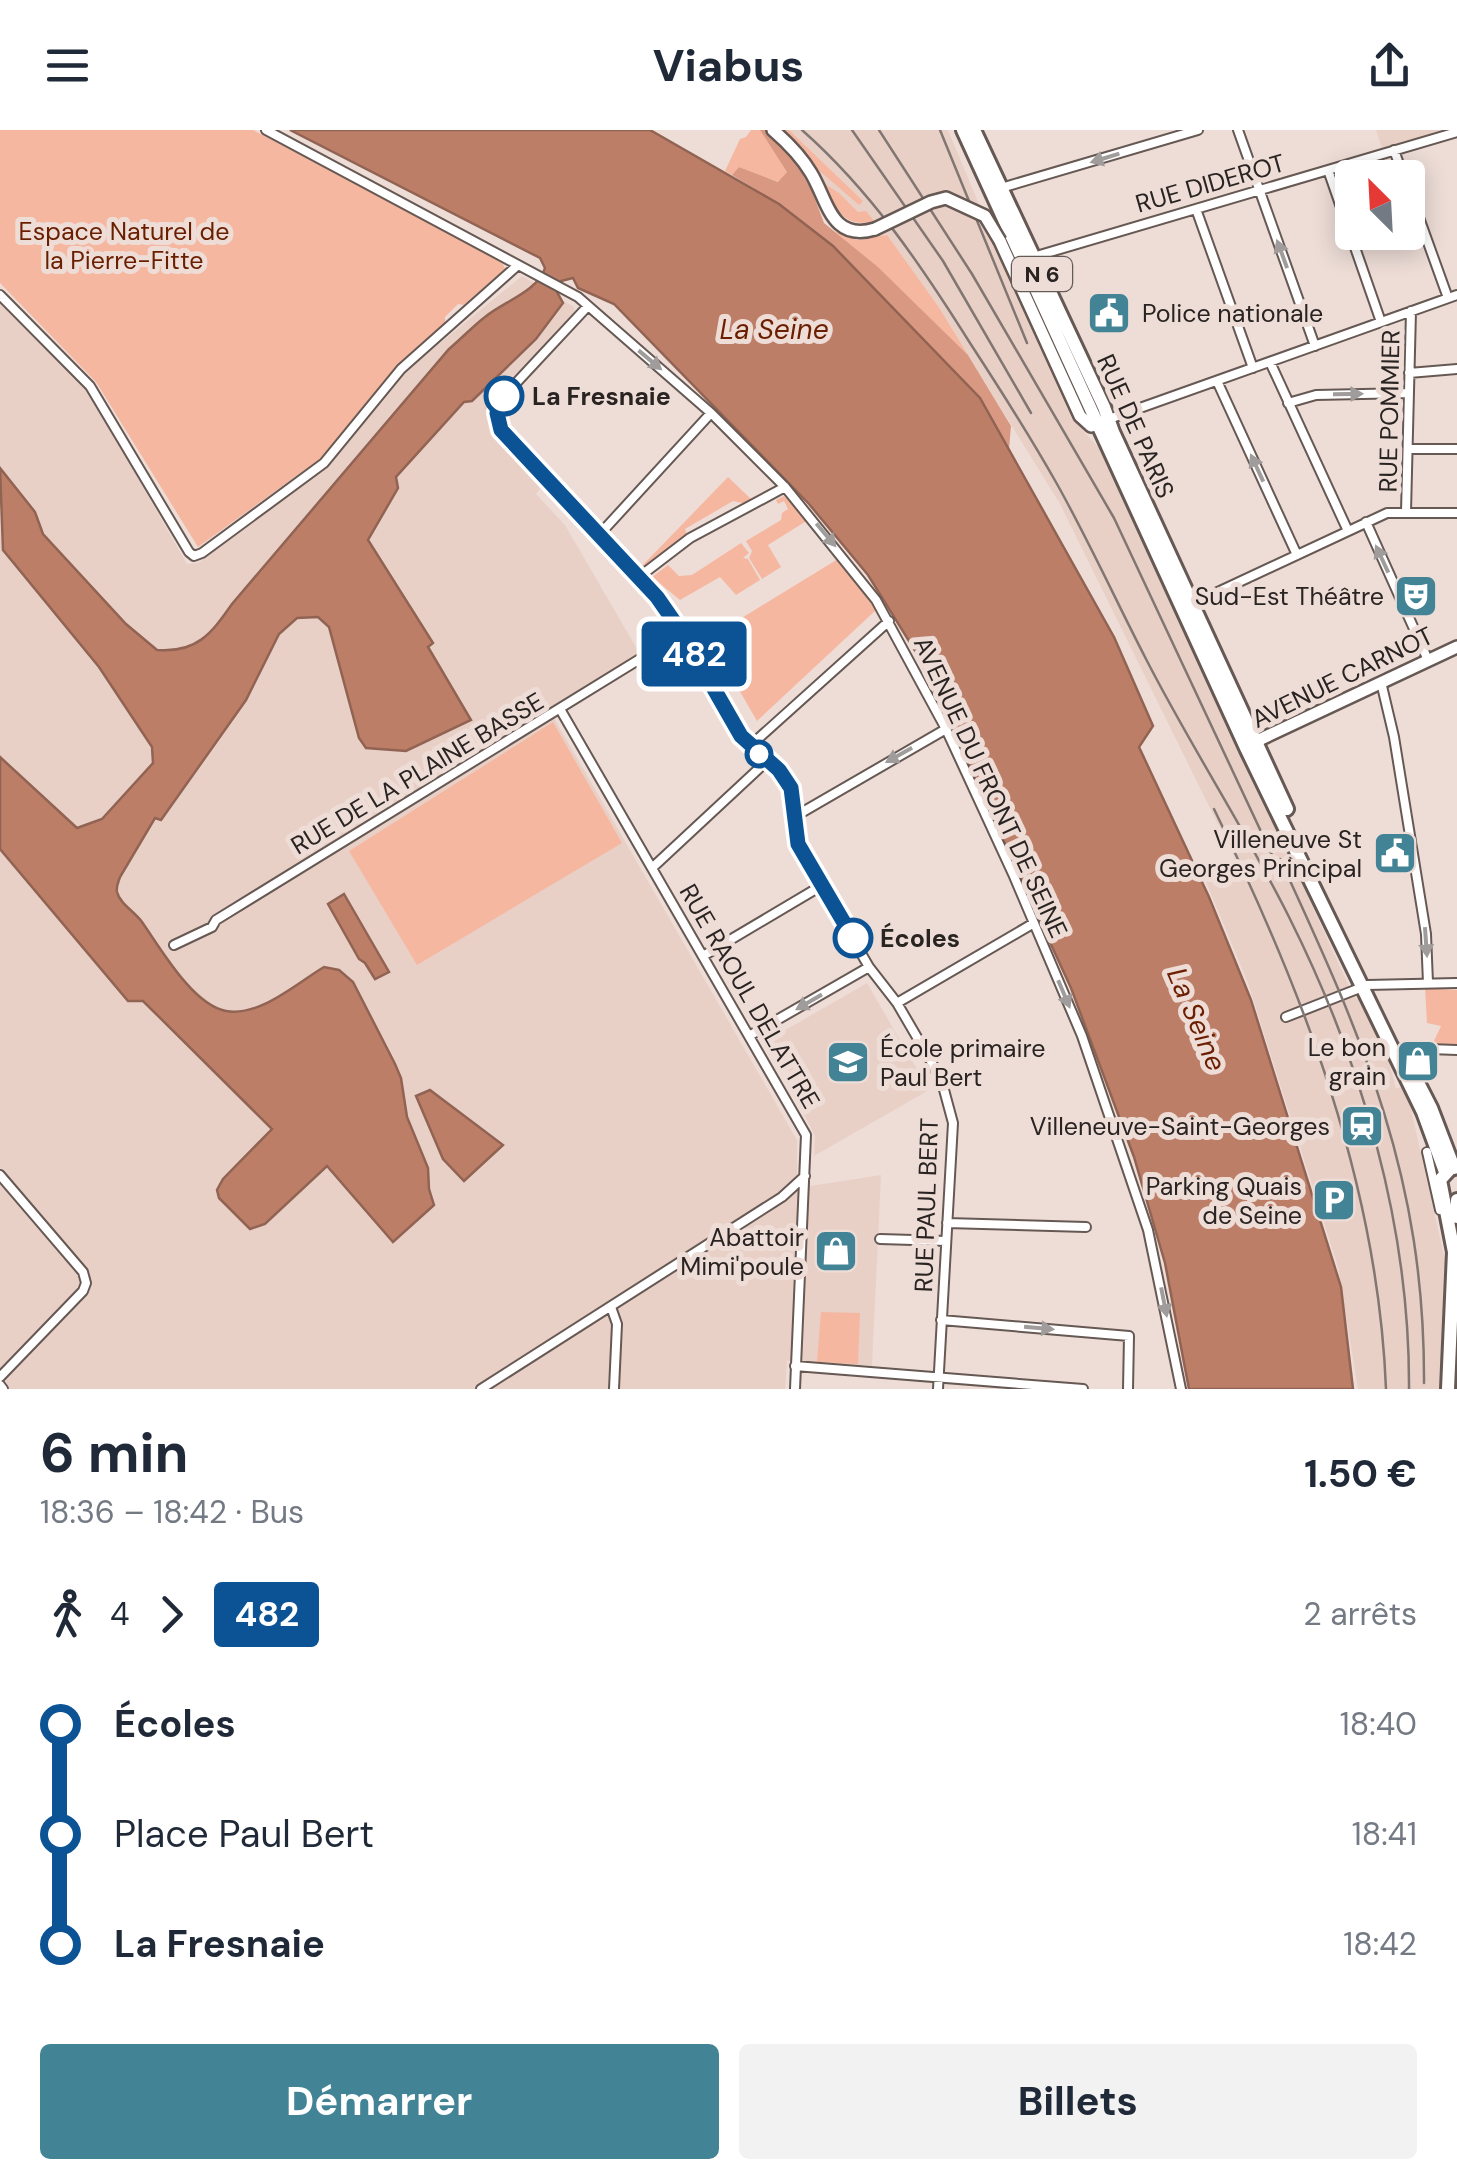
<!DOCTYPE html>
<html lang="fr">
<head>
<meta charset="utf-8">
<style>
	body { margin:0; font-family:"DM Sans",sans-serif; background:#f2f2f3; color:#1f2937; height:100vh; display:flex; flex-direction:column; font-size:38px; white-space:nowrap }
	* { box-sizing:border-box; margin:0 }
	p { font-size:32px; color:#747a83 }
	.icon { flex:none; width:55px; height:55px; fill:none; stroke:currentColor; stroke-width:2; stroke-linecap:round; stroke-linejoin:round }
	.map { position:relative; height:1259px; overflow:hidden }
	.side { display:flex; flex-direction:column; background:#fff; flex:1 }
	.side>* { flex:none }
	.badge { padding:0 20px; border-radius:8px; font-size:35px; line-height:65px }
	.needle { width:65px; rotate:336deg }
	.tools { position:absolute; left:1335px; top:30px; display:grid; gap:20px }
	.tools a { display:grid; place-items:center; width:90px; height:90px; border-radius:10px; background:#fff; box-shadow:0 5px 25px #0003; font-size:50px }
	.map>.badge { position:absolute; translate:-50% -50%; box-shadow:0 0 0 5px #fff }
	.legs { display:flex; align-items:center; gap:15px; height:110px; padding:0 40px; font-size:32px }
	.legs p { margin-inline-start:auto }
	.headline { display:flex; align-items:center; justify-content:space-between; height:170px; padding:0 40px }
	h1 { font-size:55px; font-weight:700; line-height:75px }
	.primary-button { display:flex; gap:20px; margin-top:auto; padding:20px 40px }
	.primary-button a { flex:1; height:115px; border-radius:10px; background:#428396; color:#fff; font-size:40px; font-weight:700; line-height:115px; text-align:center }
	.primary-button a+a { background:#f2f2f3; color:#1f2937 }
	ul { padding:0 40px; list-style:none }
	li { display:flex; align-items:center; gap:35px; height:110px; font-size:38px }
	li i { display:grid; place-items:center; width:15px; height:100%; margin:0 12px; background:currentColor }
	li i::after { content:''; width:25px; height:25px; margin:-12px; border:8px solid; border-radius:50%; background:#fff }
	li p { margin-inline-start:auto }
	li:first-child i { background:linear-gradient(#0000 50%,currentColor 0) }
	li:last-child i { background:linear-gradient(currentColor 50%,#0000 0) }
	header { display:flex; justify-content:space-between; align-items:center; height:130px; padding:0 40px; background:#fff; font-size:45px; font-weight:700 }
	.map>svg:first-child { display:block }
	.built { fill:#e9d0c7 }
	.green { fill:#f6b7a1 }
	.forest { fill:#d99881 }
	.water { fill:#bd7e68; stroke:#916353; stroke-width:2.5 }
	.lines { fill:none; stroke-linecap:round; stroke-linejoin:round }
	.street-casing { stroke:#665853; stroke-width:12 }
	.secondary-casing { stroke:#665853; stroke-width:16 }
	.primary-casing { stroke:#665853; stroke-width:18 }
	.street { stroke:#fff; stroke-width:8 }
	.secondary { stroke:#fff; stroke-width:11 }
	.primary { stroke:#fff; stroke-width:12 }
	.rail { stroke:#817672; stroke-width:2.5 }
	.secondary-bridge-casing { stroke:#665853; stroke-width:16; stroke-linecap:butt }
	.secondary-bridge { stroke:#fff; stroke-width:11 }
	.oneway { fill:#9f9c9b }
	.line-1-casing { stroke:#fff; stroke-width:22 }
	.line-1 { stroke:#0b5394; stroke-width:15 }
	.stop-1-dot { fill:#fff; stroke:#0b5394; stroke-width:5 }
	.labels { text-anchor:middle; stroke-width:10; stroke-linejoin:round; paint-order:stroke }
	.shield { fill:#eeddd7; stroke:#645b58; stroke-width:2.5 }
	.shield-label { font-size:22px; font-weight:bold; fill:#292321 }
	.street-label { font-size:25px; fill:#292321; stroke:#eeddd7 }
	.park-label { font-size:25px; fill:#6a1e00; stroke:#eeddd7 }
	.poi-label { font-size:25px; fill:#292321; stroke:#eeddd7; text-anchor:end }
	.stop-label { font-size:25px; font-weight:bold; fill:#292321; stroke:#eeddd7; text-anchor:start }
	.water-label { font-size:28px; font-style:italic; fill:#6b1e00; stroke:#eeddd7 }
</style>
</head>
<body>
<header><svg class="icon" aria-label="menu" viewBox="0 0 24 24"><path d="M4 6h16M4 12h16M4 18h16"/></svg>Viabus<svg class="icon" aria-label="share" viewBox="0 0 24 24"><path d="M12 15V3M7 8l5-5 5 5M5 13v7h14v-7"/></svg></header>
<div class="map">
<svg width="1457" height="1259" viewBox="0 0 1457 1259">
	<rect width="100%" height="100%" fill="#eeddd7"/>
	<path class="built" d="M 783,0 L 948,0 L 995,112 L 1084,302 L 1103,322 L 1354,867 L 1359,869 L 1383,911 L 1396,958 L 1406,957 L 1445,1130 L 1441,1259 L 1358,1259 L 1338,1137 L 1248,853 L 1206,752 L 1238,735 L 1060,374 L 968,225 L 919,175 L 844,110 L 855,112 L 872,107 L 864,95 L 840,85 L 811,26 Z
		M 1376,0 L 1445,0 L 1382,18 Z
		M 522,146 L 574,177 L 575,184 L 498,261 L 489,295 L 541,351 L 542,356 L 536,364 L 565,395 L 640,524 L 554,575 L 554,588 L 797,1010 L 797,1044 L 810,1056 L 881,1045 L 872,1236 L 787,1231 L 785,1259 L 0,1259 L 0,169 L 87,259 L 187,434 L 198,433 L 328,336 L 406,241 Z
		M 867,853 L 929,960 L 814,1026 L 815,1006 L 794,965 L 800,961 L 770,909 Z"/>
	<path class="green" d="M 0,0 L 253,0 L 481,120 L 503,134 L 505,139 L 464,175 L 458,174 L 445,187 L 445,194 L 396,239 L 320,329 L 198,417 L 96,252 L 0,153 Z
		M 751,0 L 760,0 L 788,41 L 779,52 L 739,37 L 732,45 L 725,41 L 740,9 L 746,7 Z
		M 782,0 L 789,0 L 863,71 L 859,75 L 816,38 Z
		M 825,54 L 839,63 L 858,82 L 866,81 L 874,91 C 844,99 836,79 825,54 Z
		M 834,101 L 857,110 L 887,105 L 938,176 L 968,225 L 878,137 Z
		M 728,347 L 751,369 L 756,366 L 757,369 L 743,377 L 742,373 L 733,371 L 685,399 L 687,405 L 681,414 L 664,422 L 664,426 L 648,437 L 640,438 Z
		M 784,366 L 808,390 L 768,415 L 781,437 L 762,449 L 749,428 L 752,421 L 746,411 L 781,390 L 782,383 L 788,379 L 784,371 L 778,374 L 776,370 Z
		M 741,413 L 749,423 L 743,428 L 748,429 L 760,450 L 736,465 L 720,447 L 680,470 L 652,447 L 668,435 L 679,446 L 692,445 Z
		M 838,429 L 876,480 L 757,591 L 709,508 Z
		M 553,592 L 622,713 L 417,835 L 349,721 Z
		M 1425,858 L 1457,860 L 1457,916 L 1432,915 L 1441,896 L 1427,893 Z
		M 821,1182 L 860,1183 L 858,1234 L 817,1232 Z"/>
	<path class="forest" d="M 760,0 L 767,0 L 796,33 L 812,61 L 824,93 L 878,137 L 968,225 L 1011,296 L 1009,319 L 980,268 L 833,116 L 779,74 L 732,45 L 739,37 L 778,52 L 787,42 Z"/>
	<path class="water" d="M 290,0 L 650,0 L 779,74 L 833,116 L 980,268 L 1114,507 L 1153,596 L 1139,617 L 1209,767 L 1251,870 L 1341,1157 L 1353,1259 L 1189,1259 L 1165,1133 L 1134,1027 L 1071,858 L 919,527 L 868,445 L 809,374 L 614,174 L 578,158 L 573,148 L 561,151 L 557,162 L 563,173 L 536,209 L 472,271 L 464,272 L 396,347 L 398,358 L 368,410 L 433,513 L 428,517 L 471,590 L 406,621 L 366,618 L 359,608 L 329,497 L 318,487 L 297,488 L 279,504 L 246,570 L 161,690 L 155,688 L 120,747 C 118,753 116,756 117,762 C 120,774 135,782 142,792 C 161,819 193,875 226,881 C 260,887 297,853 324,837 L 339,840 L 353,852 L 395,934 L 401,948 L 407,987 L 428,1038 L 429,1059 L 434,1075 L 393,1112 L 327,1036 L 265,1094 L 250,1099 L 219,1068 L 217,1060 L 223,1049 L 272,999 L 143,871 L 128,871 L 0,719 L 0,627 L 77,698 L 102,689 L 153,633 L 152,617 L 99,537 L 3,420 L 0,338 L 35,382 L 43,404 L 126,494 L 157,520 C 197,523 211,504 232,474 L 449,219 C 461,209 472,197 485,187 C 503,172 538,161 545,138 L 540,128 Z
		M 344,764 L 389,842 L 375,849 L 365,833 L 359,829 L 328,774 Z
		M 430,960 L 503,1015 L 464,1051 L 443,1029 L 416,966 Z"/>
	<g class="lines">
		<g class="street-casing">
			<path id="street" d="M 266,0 L 578,167 L 711,283 L 785,357 L 876,470 L 946,599 L 1013,744 L 1082,906 L 1148,1100 L 1181,1259
				M 1238,0 L 1315,216
				M 1394,20 L 1404,48
				M 1328,40 L 1381,192
				M 1408,57 L 1448,168
				M 1001,58 L 1198,0
				M 1196,79 L 1253,238
				M 1033,127 L 1457,2
				M 0,165 L 90,256 L 189,422 L 194,426 L 202,423 L 324,333 L 401,239 L 518,135
				M 587,177 L 503,267 L 497,283 L 501,299 L 657,467 L 682,503 L 741,605 L 779,641 L 791,658 L 798,714 L 869,837 L 897,873 L 932,933 L 943,956 L 953,993 L 938,1259
				M 1270,232 L 1348,401
				M 1409,243 L 1457,239
				M 1217,251 L 1297,425
				M 1288,273 L 1316,265 L 1409,263
				M 1109,289 L 1457,165
				M 1408,319 L 1457,319
				M 1406,382 L 1411,181
				M 1366,392 L 1428,530
				M 600,404 L 711,283
				M 639,447 L 690,408 L 785,357
				M 1192,474 L 1387,383 L 1457,383
				M 1381,552 L 1394,607 L 1426,804 L 1428,853
				M 560,579 L 806,1005 L 795,1259
				M 750,616 L 889,491
				M 794,687 L 946,599
				M 652,738 L 767,631
				M 174,815 L 212,797 L 216,790 L 682,503
				M 703,826 L 821,756
				M 1367,855 L 1457,853
				M 897,873 L 1034,793
				M 1286,887 L 1360,858
				M 749,906 L 869,837
				M 1401,918 L 1457,920
				M 1427,1022 L 1440,1080
				M 0,1045 L 83,1142 L 86,1153 L 83,1161 L 0,1247
				M 947,1093 L 1086,1097
				M 880,1109 L 946,1111
				M 611,1177 L 617,1194 L 614,1259
				M 941,1190 L 1129,1206 L 1128,1259
				M 795,1236 L 1083,1259
				M 0,1255 L 3,1259
				M 481,1259 L 782,1067 L 805,1046"/>
		</g>
		<g class="secondary-casing">
			<path id="secondary" d="M 773,0 C 788,13 801,26 811,43 C 828,71 831,112 875,99
				M 1000,111 L 1080,286 L 1091,296 L 1105,291
				M 1250,617 L 1261,609 L 1457,517"/>
		</g>
		<g class="primary-casing">
			<path id="primary" d="M 963,0 L 1247,620 L 1423,982 L 1445,1042
				M 974,0 L 1104,277 L 1113,302 L 1287,679
				M 1407,931 L 1431,978 L 1454,1038
				M 1457,1070 L 1457,1087
				M 1448,1259 L 1454,1122 L 1440,1050 L 1451,1038"/>
		</g>
		<use href="#street" class="street"/>
		<use href="#secondary" class="secondary"/>
		<use href="#primary" class="primary"/>
		<path class="rail" d="M 802,0 C 871,61 921,135 970,213 C 1000,259 1030,306 1057,354 C 1089,411 1116,471 1146,529 C 1191,617 1245,699 1289,787 C 1362,933 1410,1095 1409,1259
			M 852,0 L 943,131 L 1031,283
			M 879,0 L 972,144 L 1114,388 L 1280,742
			M 940,0 L 1027,213
			M 1214,679 C 1303,861 1378,1054 1386,1259
			M 1280,729 C 1364,911 1425,1048 1424,1253"/>
		<g class="secondary-bridge-casing">
			<path id="secondary-bridge" d="M 875,99 L 931,72 L 946,68 L 985,86 L 1000,111"/>
		</g>
		<use href="#secondary-bridge" class="secondary-bridge"/>
	</g>
	<defs><path id="oneway-solid" d="M-6-.8H1V-3.2L6.5 0L1 3.2V.8H-6Z" transform="scale(2.5)"/></defs>
	<g class="oneway">
		<use href="#oneway-solid" transform="translate(1105 28) rotate(163)"/>
		<use href="#oneway-solid" transform="translate(1282 124) rotate(-110)"/>
		<use href="#oneway-solid" transform="translate(650 230) rotate(40)"/>
		<use href="#oneway-solid" transform="translate(1348 264) rotate(-1)"/>
		<use href="#oneway-solid" transform="translate(1257 338) rotate(-115)"/>
		<use href="#oneway-solid" transform="translate(826 405) rotate(50)"/>
		<use href="#oneway-solid" transform="translate(1382 429) rotate(-115)"/>
		<use href="#oneway-solid" transform="translate(899 625) rotate(151)"/>
		<use href="#oneway-solid" transform="translate(1426 812) rotate(86)"/>
		<use href="#oneway-solid" transform="translate(1064 864) rotate(67)"/>
		<use href="#oneway-solid" transform="translate(809 872) rotate(150)"/>
		<use href="#oneway-solid" transform="translate(1164 1172) rotate(79)"/>
		<use href="#oneway-solid" transform="translate(1039 1198) rotate(5)"/>
	</g>
	<g class="lines">
		<g class="line-1-casing">
			<path id="line-1" d="M 504,266 L 497,283 L 501,300 L 657,467 L 682,503 L 741,606 L 779,640 L 791,658 L 798,714 L 853,808"/>
		</g>
		<use href="#line-1" class="line-1"/>
	</g>
	<defs>
		<g id="civic-square" transform="scale(2.25)"><rect x="-9" y="-9" width="18" height="18" rx="4" fill="#428396" stroke="#eeddd7"/><path d="M-.6-6.5H3V-4.5H.6V-3L4-1V1h2V6H-6V1h2V-1L-.6-3ZM-1.2 2.5V6h2.4V2.5Z" fill="#fff"/></g>
		<g id="theatre-square" transform="scale(2.25)"><rect x="-9" y="-9" width="18" height="18" rx="4" fill="#428396" stroke="#eeddd7"/><path d="M-5-5.5Q0-4 5-5.5V0Q5 5 0 6Q-5 5-5 0ZM-3.3-2.5H-1v1.5H-3.3ZM1-2.5H3.3v1.5H1ZM-2.8 1Q0 5.5 2.8 1Z" fill="#fff"/></g>
		<g id="shop-square" transform="scale(2.25)"><rect x="-9" y="-9" width="18" height="18" rx="4" fill="#428396" stroke="#eeddd7"/><path d="M-5-2.5h2.3a2.7 3.5 0 0 1 5.4 0H5L5.5 6h-11ZM-1.5-2.5h3a1.5 2.3 0 0 0-3 0Z" fill="#fff"/></g>
		<g id="school-square" transform="scale(2.25)"><rect x="-9" y="-9" width="18" height="18" rx="4" fill="#428396" stroke="#eeddd7"/><path d="M0-5L7-2L0 1L-7-2ZM-4 1L0 2.5L4 1V4Q0 6-4 4Z" fill="#fff"/></g>
		<g id="station-square" transform="scale(2.25)"><rect x="-9" y="-9" width="18" height="18" rx="4" fill="#428396" stroke="#eeddd7"/><path d="M-3-6H3Q5-6 5-4V2Q5 4 3 4L4.5 6H3L1.5 4h-3L-3 6H-4.5L-3 4Q-5 4-5 2V-4Q-5-6-3-6ZM-3.5-4v3h7v-3ZM-3.5 1v1.5H-2V1ZM2 1v1.5H3.5V1Z" fill="#fff"/></g>
		<g id="parking-square" transform="scale(2.25)"><rect x="-9" y="-9" width="18" height="18" rx="4" fill="#428396" stroke="#eeddd7"/><path d="M-3.5-5.5H1a3.5 3.5 0 0 1 0 7H-1V5.5H-3.5ZM-1-3.4V-.6H.8a1.4 1.4 0 0 0 0-2.8Z" fill="#fff"/></g>
	</defs>
	<g fill-rule="evenodd">
		<use href="#civic-square" x="1109" y="183"/>
		<use href="#theatre-square" x="1416" y="466"/>
		<use href="#civic-square" x="1395" y="723"/>
		<use href="#shop-square" x="1418" y="931"/>
		<use href="#school-square" x="848" y="932"/>
		<use href="#station-square" x="1362" y="996"/>
		<use href="#parking-square" x="1334" y="1070"/>
		<use href="#shop-square" x="836" y="1121"/>
	</g>
	<g class="stop-1-dot">
		<circle cx="504" cy="266" r="18"/>
		<circle cx="759" cy="624" r="12"/>
		<circle cx="853" cy="808" r="18"/>
	</g>
	<g class="labels">
		<rect class="shield" x="1012" y="127" width="60" height="34" rx="8"/>
		<g class="shield-label">
			<text x="1042" y="152">N 6</text>
		</g>
		<g class="street-label">
			<text transform="translate(1210 53) rotate(-16)" y="9">RUE DIDEROT</text>
			<text transform="translate(1389 281) rotate(-89)" y="9">RUE POMMIER</text>
			<text transform="translate(1136 296) rotate(66)" y="9">RUE DE PARIS</text>
			<text transform="translate(1342 547) rotate(-26)" y="9">AVENUE CARNOT</text>
			<text transform="translate(417 643) rotate(-31)" y="9">RUE DE LA PLAINE BASSE</text>
			<text transform="translate(991 657) rotate(65)" y="9">AVENUE DU FRONT DE SEINE</text>
			<text transform="translate(750 866) rotate(60)" y="9">RUE RAOUL DELATTRE</text>
			<text transform="translate(926 1075) rotate(-88)" y="9">RUE PAUL BERT</text>
		</g>
		<g class="park-label">
			<text x="124" y="110">Espace Naturel de<tspan x="124" dy="29">la Pierre-Fitte</tspan></text>
		</g>
		<g class="poi-label">
			<text x="1142" y="192" text-anchor="start">Police nationale</text>
			<text x="1384" y="475">Sud-Est Théâtre</text>
			<text x="1362" y="718">Villeneuve St<tspan x="1362" dy="29">Georges Principal</tspan></text>
			<text x="1386" y="926">Le bon<tspan x="1386" dy="29">grain</tspan></text>
			<text x="880" y="927" text-anchor="start">École primaire<tspan x="880" dy="29">Paul Bert</tspan></text>
			<text x="1330" y="1005">Villeneuve-Saint-Georges</text>
			<text x="1302" y="1065">Parking Quais<tspan x="1302" dy="29">de Seine</tspan></text>
			<text x="804" y="1116">Abattoir<tspan x="804" dy="29">Mimi'poule</tspan></text>
		</g>
		<g class="stop-label">
			<text x="532" y="275">La Fresnaie</text>
			<text x="880" y="817">Écoles</text>
		</g>
		<g class="water-label">
			<text x="774" y="209">La Seine</text>
			<text transform="translate(1197 889) rotate(67)" y="10">La Seine</text>
		</g>
	</g>
</svg>
<div class="tools">
<a><svg class="needle" viewBox="-14 -14 28 28"><path d="M0-13l5 13h-10z" fill="#e53935"/><path d="M0 13l5-13h-10z" fill="#747a83"/></svg></a>
</div>
<b class="badge" style="left:694px;top:524px;background:#0b5394;color:#fff">482</b>
</div>
<section class="side">
<div class="headline"><div><h1>6 min</h1><p>18:36 – 18:42 · Bus</p></div><b>1.50 €</b></div>
<div class="legs"><svg class="icon" aria-label="walk" viewBox="0 0 24 24"><circle cx="13" cy="4" r="2"/><path d="M13 8l-2 6 4 7M11 14l-3 7M7 12l3-4h3l4 4"/></svg>4<svg class="icon" aria-label="forward" viewBox="0 0 24 24"><path d="M9 5l7 7-7 7"/></svg><b class="badge" style="background:#0b5394;color:#fff">482</b><p>2 arrêts</p></div>
<ul>
<li><i style="color:#0b5394"></i><b>Écoles</b><p>18:40</p></li>
<li><i style="color:#0b5394"></i><span>Place Paul Bert</span><p>18:41</p></li>
<li><i style="color:#0b5394"></i><b>La Fresnaie</b><p>18:42</p></li>
</ul>
<div class="primary-button"><a>Démarrer</a><a>Billets</a></div>
</section>
</body>
</html>
